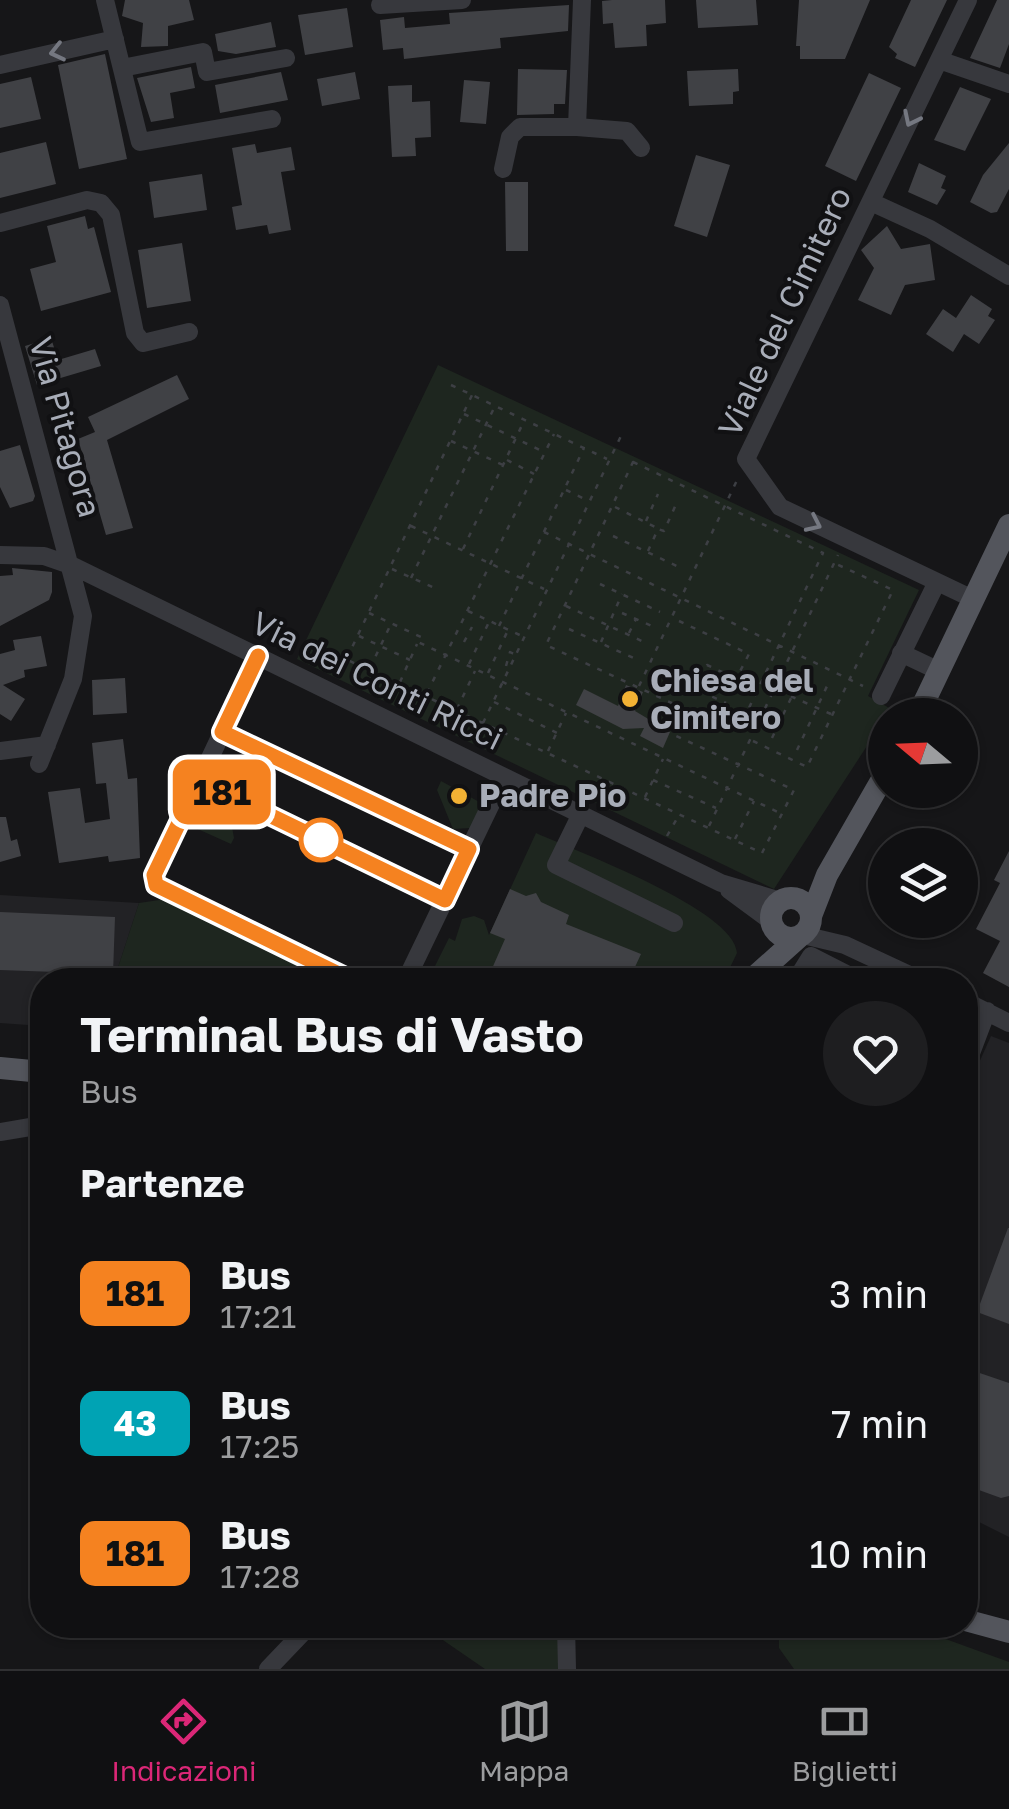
<!DOCTYPE html>
<html lang="it">
<head>
<meta charset="utf-8">
<style>
	body { margin:0; font-family:"Golos Text",sans-serif; background:#1e1e20; color:#f1f3f6; height:100vh; display:flex; flex-direction:column; font-size:38px; white-space:nowrap }
	* { box-sizing:border-box; margin:0 }
	p { font-size:32px; color:#9c9d9f }
	.icon { flex:none; width:55px; height:55px; fill:none; stroke:currentColor; stroke-width:2; stroke-linecap:round; stroke-linejoin:round }
	.map { position:relative; flex:1; overflow:hidden }
	.side { position:absolute; left:30px; top:968px; width:948px; height:670px; display:flex; flex-direction:column; background:#101012; border-radius:40px; box-shadow:0 2px 8px #0004,0 0 0 2px #303032 }
	.side>* { flex:none }
	.badge { padding:0 20px; border-radius:15px; font-size:35px; line-height:65px }
	.needle { width:65px; rotate:289deg }
	.tools { position:absolute; left:868px; top:698px; display:grid; gap:20px }
	.tools a { display:grid; place-items:center; width:110px; height:110px; border-radius:50%; background:#101012; box-shadow:0 2px 8px #0004,0 0 0 2px #303032; font-size:50px }
	.map>.badge { position:absolute; translate:-50% -50%; box-shadow:0 0 0 5px #fff }
	h2 { padding:0 50px; font-size:38px; line-height:90px }
	.round { display:grid; place-items:center; flex:none; width:105px; height:105px; border-radius:52px; background:#1e1e20 }
	.head { display:flex; align-items:center; justify-content:space-between; height:170px; padding:0 50px }
	h1 { font-size:48px; font-weight:700; line-height:75px }
	ul { padding:0; list-style:none }
	li { display:flex; align-items:center; gap:30px; height:130px; padding:0 50px }
	li div { flex:1 }
	li b { display:block; font-size:38px }
	li em { font-style:normal }
	li .badge { min-width:110px; font-weight:700; text-align:center }
	.dock { display:flex; justify-content:space-around; align-items:center; height:140px; border-top:2px solid #303032; background:#101012; font-size:28px; color:#9c9d9f }
	.dock a { display:grid; justify-items:center; gap:5px }
	.dock .current { color:#db2777 }
	.map>svg:first-child { display:block }
	.built { fill:#222225 }
	.green { fill:#1e261f }
	.building { fill:#404145 }
	.lines { fill:none; stroke-linecap:round; stroke-linejoin:round }
	.path { stroke:#3d3f44; stroke-width:2.5; stroke-dasharray:5 8; stroke-linecap:butt }
	.minor { stroke:#37383d; stroke-width:18 }
	.major { stroke:#53555c; stroke-width:22 }
	.oneway { stroke:#757881 }
	.line-casing { stroke:#fff; stroke-width:22 }
	.line { stroke:#f58220; stroke-width:15 }
	.poi-dot { fill:#f2b134; stroke:#111113; stroke-width:4 }
	.stop-dot { fill:#fff; stroke:#f58220; stroke-width:5 }
	.labels { text-anchor:middle; stroke-width:8; stroke-linejoin:round; paint-order:stroke }
	.street-label { font-size:32px; fill:#a8adb8; stroke:#111113 }
	.poi-label { font-size:32px; font-weight:bold; fill:#a8adb8; stroke:#111113; text-anchor:start }
</style>
</head>
<body>
<div class="map">
<svg width="1009" height="1669" viewBox="0 0 1009 1669">
	<rect width="100%" height="100%" fill="#161618"/>
	<path class="built" d="M 0,895 L 139,903 L 114,980 L 42,980 L 42,1026 L 0,1023 Z
		M 991,1036 L 1009,1043 L 1009,1537 L 965,1515 L 965,1094 Z"/>
	<path class="green" d="M 438,365 L 919,590 L 868,696 L 891,709 L 774,889 L 297,659 Z
		M 441,781 L 483,804 L 471,828 L 453,829 L 437,790 Z
		M 211,794 L 227,799 L 234,838 L 231,844 L 191,826 L 202,799 Z
		M 536,833 C 578,852 735,910 737,953 L 724,980 L 423,980 L 431,974 L 449,938 L 455,941 L 462,919 L 474,916 L 484,920 L 489,935 Z
		M 166,899 L 327,980 L 114,980 L 139,903 Z
		M 421,1625 L 561,1625 L 563,1669 L 485,1669 Z
		M 779,1625 L 907,1625 L 1009,1662 L 1009,1669 L 794,1669 L 779,1648 Z"/>
	<path class="building" d="M 125,0 L 189,0 L 194,20 L 168,26 L 168,46 L 141,47 L 143,23 L 122,16 Z
		M 612,0 L 665,0 L 666,23 L 646,25 L 647,46 L 615,48 L 613,23 L 603,24 L 602,1 Z
		M 696,0 L 756,0 L 758,25 L 698,28 Z
		M 799,0 L 870,0 L 845,59 L 800,59 L 800,46 L 796,46 Z
		M 911,0 L 947,0 L 915,67 L 895,58 L 897,54 L 889,47 Z
		M 997,0 L 1009,0 L 1009,44 L 1000,68 L 970,58 Z
		M 569,5 L 568,31 L 500,38 L 501,48 L 404,59 L 403,48 L 383,50 L 380,20 L 404,17 L 405,28 L 450,24 L 449,13 Z
		M 347,8 L 353,47 L 305,55 L 298,15 Z
		M 271,22 L 276,47 L 236,54 L 218,51 L 215,34 Z
		M 105,54 L 127,159 L 79,169 L 58,65 Z
		M 191,67 L 195,88 L 170,93 L 174,118 L 151,122 L 137,78 Z
		M 518,69 L 567,70 L 565,104 L 554,104 L 554,114 L 517,115 Z
		M 738,69 L 739,91 L 733,92 L 733,104 L 689,106 L 687,71 Z
		M 281,72 L 288,100 L 220,113 L 215,85 Z
		M 355,72 L 360,99 L 322,106 L 317,79 Z
		M 869,73 L 901,88 L 856,181 L 825,166 Z
		M 31,77 L 41,119 L 0,128 L 0,84 Z
		M 464,80 L 490,82 L 486,124 L 460,122 Z
		M 412,85 L 412,102 L 430,101 L 431,137 L 415,138 L 416,156 L 392,157 L 388,86 Z
		M 960,87 L 991,99 L 965,151 L 934,140 Z
		M 46,142 L 56,184 L 0,198 L 0,153 Z
		M 1009,143 L 1009,189 L 997,212 L 991,213 L 970,202 L 983,175 Z
		M 255,144 L 257,153 L 291,147 L 295,170 L 281,172 L 291,230 L 269,234 L 267,225 L 236,230 L 232,207 L 242,205 L 232,148 Z
		M 696,155 L 730,165 L 707,237 L 674,226 Z
		M 919,163 L 946,176 L 941,188 L 946,190 L 937,205 L 908,192 Z
		M 202,174 L 207,210 L 154,218 L 149,182 Z
		M 505,182 L 528,182 L 528,251 L 506,251 Z
		M 85,216 L 88,229 L 94,227 L 111,292 L 41,311 L 30,269 L 56,262 L 47,226 Z
		M 887,226 L 901,249 L 930,244 L 935,280 L 905,285 L 891,315 L 858,300 L 874,268 L 861,250 Z
		M 182,243 L 191,301 L 147,308 L 138,250 Z
		M 971,295 L 992,309 L 988,316 L 995,320 L 979,344 L 964,334 L 953,352 L 926,334 L 943,309 L 956,318 Z
		M 51,338 L 58,360 L 95,349 L 101,366 L 37,385 L 25,346 Z
		M 177,375 L 189,399 L 107,440 L 133,528 L 106,535 L 78,439 L 95,432 L 88,417 Z
		M 20,445 L 35,496 L 33,501 L 10,508 L 0,487 L 0,451 Z
		M 12,568 L 52,572 L 52,592 L 49,600 L 0,626 L 0,576 L 13,575 Z
		M 41,636 L 47,666 L 24,670 L 25,677 L 3,685 L 25,699 L 11,721 L 0,714 L 0,654 L 15,650 L 13,640 Z
		M 125,678 L 127,713 L 93,715 L 92,680 Z
		M 626,685 L 643,692 L 635,711 L 670,732 L 663,748 L 640,736 L 644,728 L 623,729 L 576,705 L 584,689 L 618,706 Z
		M 123,739 L 128,779 L 137,778 L 140,858 L 109,862 L 108,856 L 59,863 L 48,792 L 80,788 L 85,823 L 110,819 L 106,783 L 96,784 L 92,743 Z
		M 0,817 L 6,817 L 11,841 L 17,839 L 21,856 L 0,862 Z
		M 1009,851 L 1009,987 L 983,973 L 1000,941 L 976,929 L 1000,883 L 994,880 Z
		M 510,889 L 526,896 L 536,893 L 541,902 L 569,915 L 566,924 L 641,954 L 629,980 L 487,980 L 505,939 L 490,933 Z
		M 0,912 L 115,917 L 113,974 L 0,970 Z
		M 1008,1228 L 1009,1228 L 1009,1324 L 977,1312 Z
		M 965,1368 L 1009,1383 L 1009,1496 L 1001,1498 L 965,1485 Z"/>
	<g class="lines">
		<path class="path" d="M 451,385 L 607,459
			M 464,414 L 542,451
			M 451,441 L 503,465
			M 507,460 L 534,474
			M 633,462 L 823,553 L 737,733 L 546,645 Z
			M 566,490 L 589,501
			M 615,507 L 657,528
			M 646,521 L 658,494
			M 411,526 L 544,589
			M 544,532 L 863,686
			M 613,536 L 681,568
			M 463,549 L 524,421
			M 648,551 L 658,529 L 664,531 L 678,500
			M 392,569 L 439,590
			M 411,578 L 495,406
			M 600,584 L 660,612
			M 566,606 L 644,642
			M 468,611 L 524,637
			M 369,613 L 421,637 L 418,642 L 780,813
			M 622,613 L 652,626
			M 679,621 L 749,654 L 736,679
			M 499,626 L 584,448
			M 569,629 L 638,660
			M 629,633 L 636,619
			M 359,636 L 410,660
			M 464,642 L 472,627
			M 601,642 L 622,594
			M 326,650 L 762,853 L 794,790 L 674,735
			M 347,658 L 472,395
			M 469,664 L 489,622
			M 506,666 L 510,652 L 514,654
			M 370,668 L 390,626
			M 488,673 L 508,630
			M 665,675 L 726,703
			M 400,682 L 417,644
			M 639,686 L 739,476
			M 696,689 L 707,665 L 756,688
			M 779,691 L 831,714
			M 427,693 L 554,434
			M 494,702 L 557,733
			M 457,709 L 475,671
			M 483,723 L 621,436
			M 772,738 L 803,673
			M 753,741 L 807,767 L 893,590 L 834,563
			M 797,750 L 828,684
			M 548,751 L 566,713
			M 653,780 L 716,808
			M 645,797 L 663,759
			M 709,826 L 838,555
			M 667,836 L 679,815
			M 735,839 L 754,801"/>
		<path class="minor" d="M 105,0 L 140,142 L 272,119
			M 968,0 L 746,459 L 780,507 L 973,599
			M 380,5 L 462,0
			M 939,60 L 1009,84
			M 0,65 L 115,39
			M 122,68 L 203,52 L 207,72 L 286,58
			M 577,127 L 627,131 L 641,148
			M 503,169 L 510,137 L 520,127 L 577,127 L 582,0
			M 871,202 L 930,229 L 1009,276
			M 0,223 L 87,200 L 101,203 L 111,215 L 135,333 L 143,343 L 189,332
			M 0,305 L 83,616 L 73,679 L 39,764
			M 0,555 L 44,556 L 73,566 L 721,883 L 781,901
			M 901,653 L 939,671
			M 258,656 L 155,875 L 156,885 L 351,980
			M 881,696 L 937,582
			M 222,731 L 469,849
			M 0,751 L 47,745
			M 199,781 L 445,900
			M 581,814 L 556,865 L 674,923
			M 729,890 L 771,921
			M 803,935 L 845,945 L 920,980
			M 406,980 L 504,777
			M 796,980 L 811,956 L 858,980
			M 965,1001 L 1009,1023
			M 965,1069 L 987,1011
			M 0,1132 L 42,1125
			M 566,1625 L 567,1669
			M 268,1669 L 310,1625"/>
		<path class="major" d="M 918,715 L 1009,525
			M771 918a20 20 0 1 1 40 0a20 20 0 1 1-40 0Z
			M 811,916 L 827,875 L 885,774
			M 751,980 L 799,937
			M 0,1068 L 42,1072
			M 965,1620 L 1009,1632"/>
	</g>
	<defs><path id="oneway-chevron" d="M-2-3.5L2.5 0L-2 3.5" fill="none" stroke-width="1.6" stroke-linecap="round" stroke-linejoin="round" transform="scale(2.5)"/></defs>
	<g class="oneway">
		<use href="#oneway-chevron" transform="translate(57 52) rotate(167)"/>
		<use href="#oneway-chevron" transform="translate(911 119) rotate(116)"/>
		<use href="#oneway-chevron" transform="translate(814 524) rotate(25)"/>
	</g>
	<g class="lines">
		<g class="line-casing">
			<path id="line" d="M 258,656 L 222,732 L 469,849 L 445,900 L 199,781 L 154,875 L 156,885 L 351,980"/>
		</g>
		<use href="#line" class="line"/>
	</g>
	<g class="poi-dot">
		<circle cx="630" cy="699" r="10"/>
		<circle cx="459" cy="796" r="10"/>
	</g>
	<circle class="stop-dot" cx="321" cy="840" r="20"/>
	<g class="labels">
		<g class="street-label">
			<text transform="translate(785 312) rotate(-65)" y="11">Viale del Cimitero</text>
			<text transform="translate(65 427) rotate(74)" y="11">Via Pitagora</text>
			<text transform="translate(377 681) rotate(26)" y="11">Via dei Conti Ricci</text>
		</g>
		<g class="poi-label">
			<text x="650" y="692">Chiesa del<tspan x="650" dy="37">Cimitero</tspan></text>
			<text x="479" y="807">Padre Pio</text>
		</g>
	</g>
</svg>
<div class="tools">
<a><svg class="needle" viewBox="-14 -14 28 28"><path d="M0-13l5 13h-10z" fill="#e53935"/><path d="M0 13l5-13h-10z" fill="#9c9d9f"/></svg></a>
<a><svg class="icon" aria-label="layers" viewBox="0 0 24 24"><path d="M12 4l9 5-9 5-9-5zM3 14l9 5 9-5"/></svg></a>
</div>
<b class="badge" style="left:222px;top:792px;background:#f58220;color:#111">181</b>
<section class="side">
<div class="head"><div><h1>Terminal Bus di Vasto</h1><p>Bus</p></div><a class="round"><svg class="icon" aria-label="heart" viewBox="0 0 24 24"><path d="M12 20l-8-8c-3-5 5-10 8-4 3-6 11-1 8 4z"/></svg></a></div>
<h2>Partenze</h2>
<ul>
<li><span class="badge" style="background:#f58220;color:#111">181</span><div><b>Bus</b><p>17:21</p></div><em>3 min</em></li>
<li><span class="badge" style="background:#00a3b4;color:#fff">43</span><div><b>Bus</b><p>17:25</p></div><em>7 min</em></li>
<li><span class="badge" style="background:#f58220;color:#111">181</span><div><b>Bus</b><p>17:28</p></div><em>10 min</em></li>
</ul>
</section>
</div>
<nav class="dock">
<a class="current"><svg class="icon" aria-label="directions" viewBox="0 0 24 24"><path d="M12 3l9 9-9 9-9-9zM9 14v-3h6M13 9l2 2-2 2"/></svg>Indicazioni</a>
<a><svg class="icon" aria-label="map" viewBox="0 0 24 24"><path d="M3 6l6-2 6 2 6-2v14l-6 2-6-2-6 2zM9 4v14M15 6v14"/></svg>Mappa</a>
<a><svg class="icon" aria-label="tickets" viewBox="0 0 24 24"><path d="M3 7h18v10H3zM15 7v10"/></svg>Biglietti</a>
</nav>
</body>
</html>
